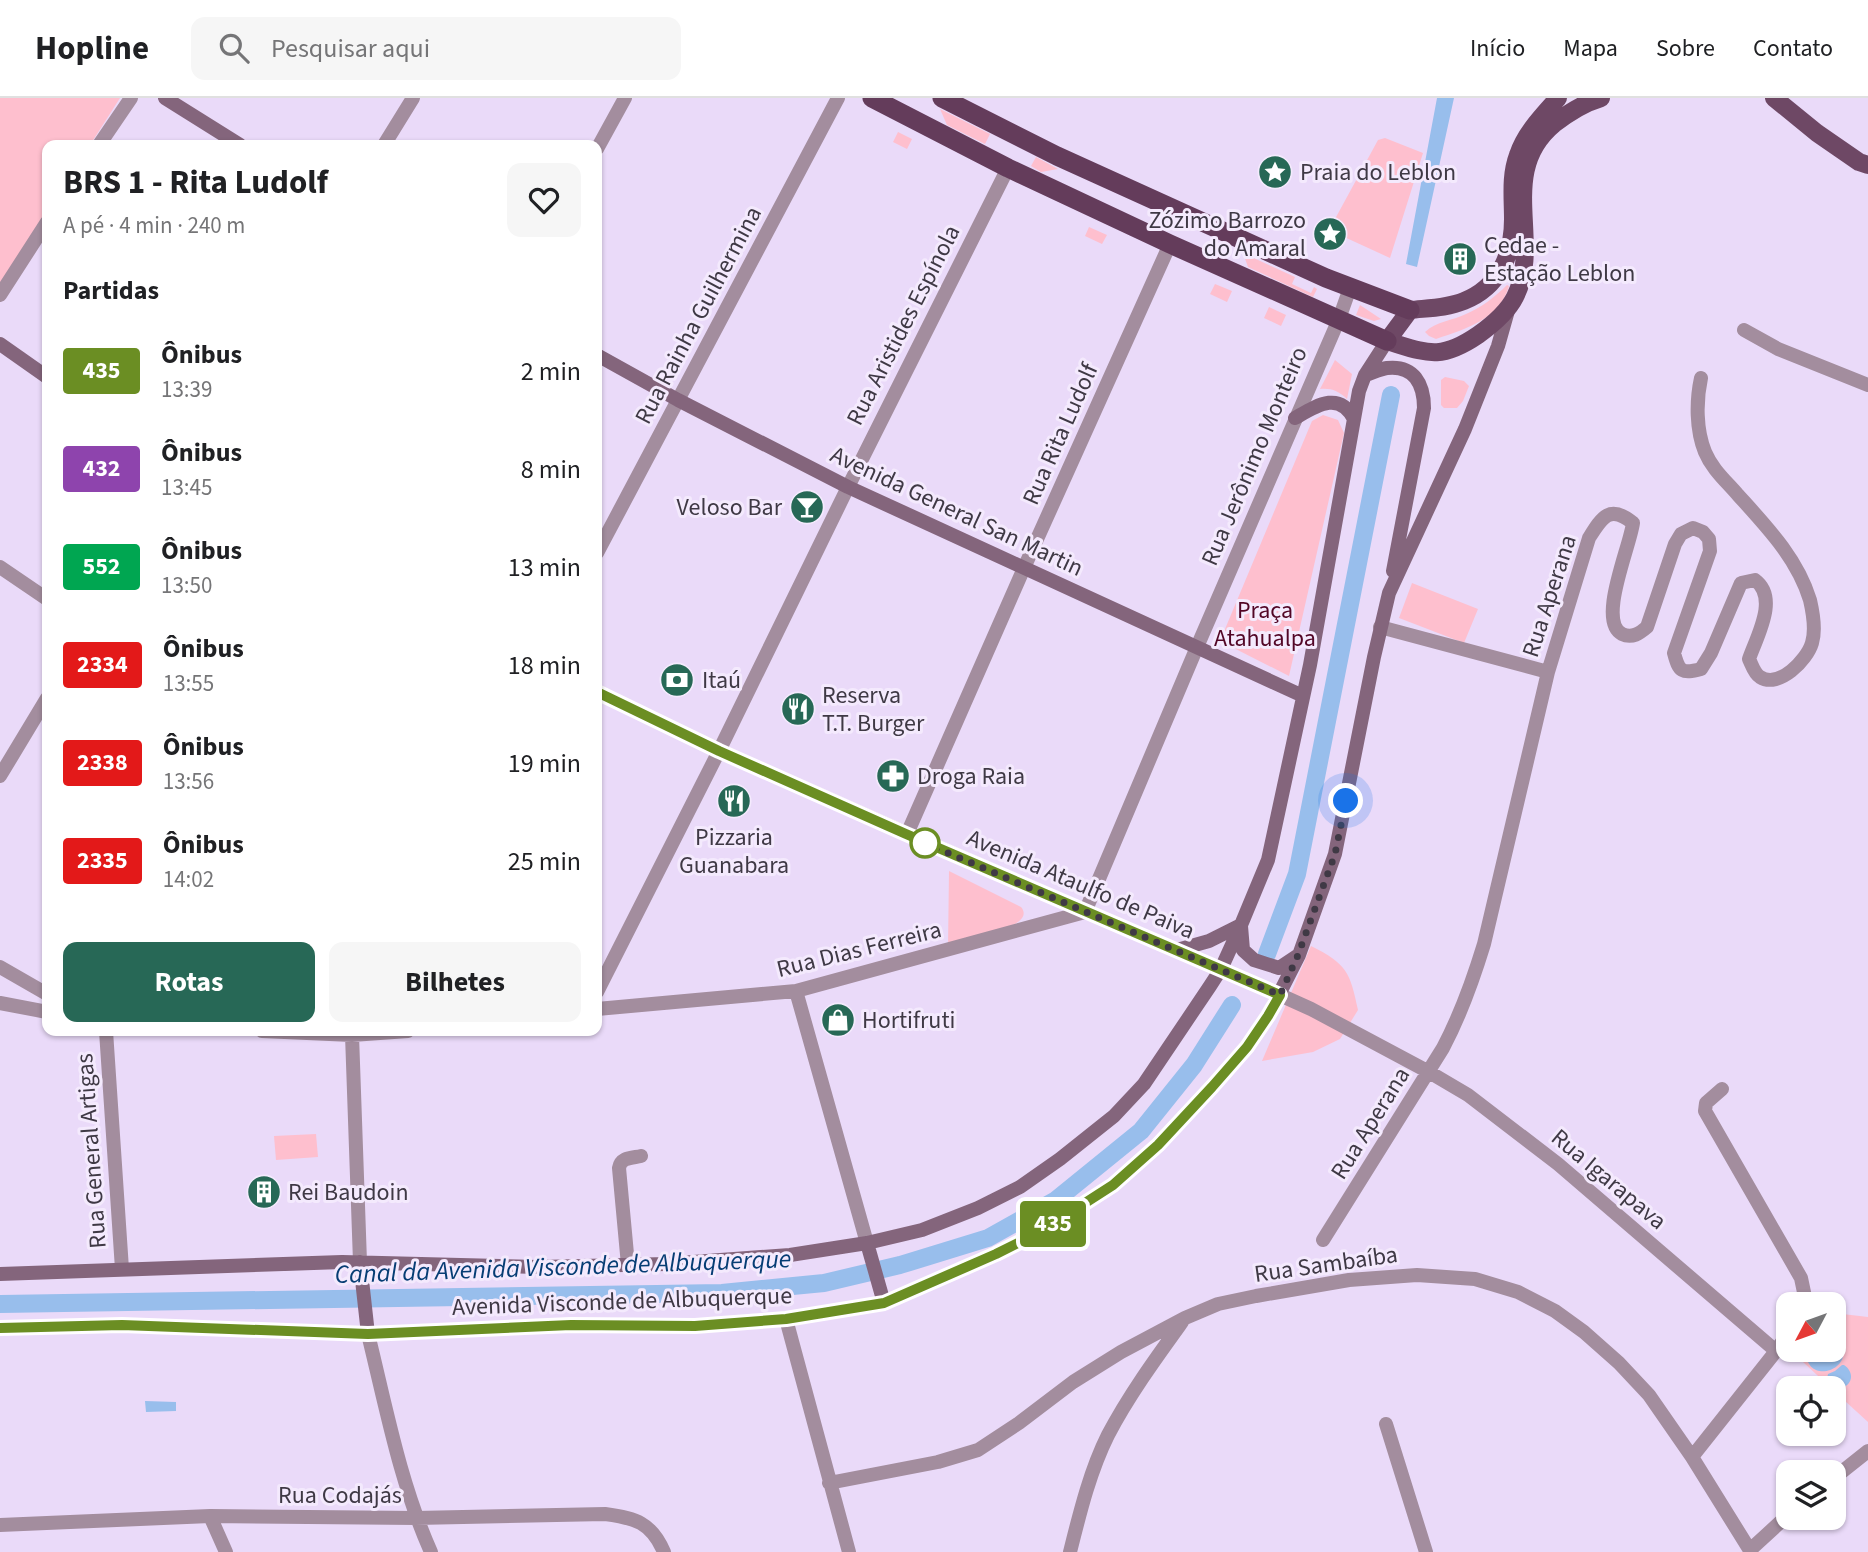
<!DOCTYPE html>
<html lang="pt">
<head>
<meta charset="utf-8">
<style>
	body { margin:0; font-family:"Source Sans 3",sans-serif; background:#f6f6f6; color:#202124; height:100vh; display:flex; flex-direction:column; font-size:26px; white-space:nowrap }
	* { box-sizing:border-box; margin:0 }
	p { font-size:23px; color:#757577 }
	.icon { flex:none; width:38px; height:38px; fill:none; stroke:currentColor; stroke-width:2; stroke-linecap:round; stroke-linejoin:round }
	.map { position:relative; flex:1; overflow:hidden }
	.panel { position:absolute; left:42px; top:42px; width:560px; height:896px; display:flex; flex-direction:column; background:#fff; border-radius:14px; box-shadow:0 2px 5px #0004 }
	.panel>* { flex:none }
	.badge { padding:0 14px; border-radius:5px; font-size:24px; line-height:46px }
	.needle { width:46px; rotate:229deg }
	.tools { position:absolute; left:1776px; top:1194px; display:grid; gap:14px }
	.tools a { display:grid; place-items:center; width:70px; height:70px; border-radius:14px; background:#fff; box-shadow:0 2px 5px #0004; font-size:35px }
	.you { position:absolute; width:35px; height:35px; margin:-18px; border:5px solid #fff; border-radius:50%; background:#1a73e8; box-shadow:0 0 0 10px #1a73e833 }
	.map>.badge { position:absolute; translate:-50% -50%; box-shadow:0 0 0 4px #fff }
	h2 { padding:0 21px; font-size:26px; line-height:63px }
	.round { display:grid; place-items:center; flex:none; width:74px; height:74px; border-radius:14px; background:#f6f6f6 }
	.overview { display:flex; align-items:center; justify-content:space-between; height:119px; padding:0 21px }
	h1 { font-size:33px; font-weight:700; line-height:52px }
	.primary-button { display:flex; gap:14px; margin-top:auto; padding:14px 21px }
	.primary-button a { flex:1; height:80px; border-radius:14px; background:#276856; color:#fff; font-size:28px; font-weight:700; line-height:80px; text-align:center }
	.primary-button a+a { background:#f6f6f6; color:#202124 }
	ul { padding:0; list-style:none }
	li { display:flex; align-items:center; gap:21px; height:98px; padding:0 21px }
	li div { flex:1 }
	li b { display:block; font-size:26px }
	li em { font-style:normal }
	li .badge { min-width:77px; font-weight:700; text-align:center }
	header { display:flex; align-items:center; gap:42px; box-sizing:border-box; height:98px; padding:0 35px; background:#fff; border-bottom:2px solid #e0e0e0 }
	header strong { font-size:33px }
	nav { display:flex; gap:38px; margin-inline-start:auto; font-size:24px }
	.search { width:490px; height:63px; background:#f6f6f6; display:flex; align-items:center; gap:18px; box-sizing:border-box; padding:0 24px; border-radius:14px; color:#757577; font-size:26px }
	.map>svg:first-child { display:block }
	.green { fill:#febfce }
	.water { fill:#98beec }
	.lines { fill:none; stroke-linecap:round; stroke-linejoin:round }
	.canal { stroke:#98beec; stroke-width:18 }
	.minor { stroke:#a38d9e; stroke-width:14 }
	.tertiary { stroke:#a38d9e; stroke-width:14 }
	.secondary { stroke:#84657c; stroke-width:14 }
	.primary { stroke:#6e4865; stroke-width:18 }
	.trunk { stroke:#643c5b; stroke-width:19 }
	.line-casing { stroke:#fff; stroke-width:16 }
	.line { stroke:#6b8e23; stroke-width:10 }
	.walk { stroke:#3f3945; stroke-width:7; stroke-dasharray:0 12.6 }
	.stop-dot { fill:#fff; stroke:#6b8e23; stroke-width:3.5 }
	.labels { text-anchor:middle; stroke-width:6; stroke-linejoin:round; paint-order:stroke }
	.poi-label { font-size:24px; fill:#3f3945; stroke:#f4eafd; text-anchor:start }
	.street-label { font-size:24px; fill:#3f3945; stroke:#f4eafd }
	.park-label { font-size:24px; fill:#520626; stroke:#f4eafd }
	.water-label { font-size:26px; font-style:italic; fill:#063d74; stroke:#f4eafd }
</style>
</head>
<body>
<header>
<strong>Hopline</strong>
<div class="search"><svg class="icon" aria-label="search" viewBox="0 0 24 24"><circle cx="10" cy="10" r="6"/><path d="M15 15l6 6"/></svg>Pesquisar aqui</div>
<nav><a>Início</a><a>Mapa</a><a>Sobre</a><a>Contato</a></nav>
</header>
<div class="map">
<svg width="1868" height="1454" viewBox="0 0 1868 1454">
	<rect width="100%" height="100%" fill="#eadaf9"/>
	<path class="green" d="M 0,0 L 120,0 L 90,47 L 47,47 L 47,116 L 0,192 Z
		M 940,11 L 990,36 L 985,46 L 947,27 Z
		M 898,34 L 912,41 L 907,51 L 893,44 Z
		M 1385,40 L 1423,55 L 1390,160 L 1329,132 L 1378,42 Z
		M 1036,59 L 1058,71 L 1041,74 L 1031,68 Z
		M 1089,129 L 1107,137 L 1102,146 L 1085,138 Z
		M 1243,155 L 1295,179 L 1292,186 L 1311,195 L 1314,189 L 1317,191 L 1313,199 L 1248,169 Z
		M 1215,186 L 1232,193 L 1227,204 L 1210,196 Z
		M 1507,187 L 1509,188 C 1500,221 1465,231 1436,241 L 1429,238 L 1425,234 C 1437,223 1452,223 1466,216 C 1482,209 1495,199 1507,187 Z
		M 1360,207 L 1381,221 L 1374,223 L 1356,217 Z
		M 1269,209 L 1286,217 L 1281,228 L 1264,220 Z
		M 1335,262 L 1352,276 L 1347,301 C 1339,293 1331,290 1320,291 Z
		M 1445,279 L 1464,283 L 1469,288 L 1463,303 L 1457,310 L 1444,310 L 1441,307 L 1441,282 Z
		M 1323,317 L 1338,322 L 1344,335 L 1289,578 L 1220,543 L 1312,323 Z
		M 1412,485 L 1478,511 L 1464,545 L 1399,520 Z
		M 949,773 L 1021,809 C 1027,816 1022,822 1015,826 L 948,850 Z
		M 1311,848 C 1347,866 1350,874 1358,912 L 1340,941 L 1313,954 L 1262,963 Z
		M 316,1036 L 318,1059 L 276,1062 L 274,1038 Z
		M 1834,1215 L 1868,1219 L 1868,1324 L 1834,1293 L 1834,1290 L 1831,1290 L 1789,1251 L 1834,1251 Z"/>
	<path class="water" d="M 1437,0 L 1454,0 L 1417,169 L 1406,166 Z
		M 1834,1239 C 1866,1268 1804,1293 1806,1251 L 1834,1251 Z
		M 1842,1267 L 1844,1267 C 1856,1275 1852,1290 1837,1291 C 1830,1288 1826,1283 1828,1276 L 1835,1273 Z
		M 145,1303 L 176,1304 L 176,1313 L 146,1314 Z"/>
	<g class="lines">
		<path class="canal" d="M 1267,856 L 1297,776 L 1391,297
			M 0,1206 L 722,1195 L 824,1185 L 900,1167 L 988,1140 L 1056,1102 L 1141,1033 L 1194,967 L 1232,907"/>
		<path class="minor" d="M 99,47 L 131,0
			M 597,51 L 625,0
			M 0,197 L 47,124
			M 1744,232 L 1778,251 L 1868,287
			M 597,455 L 838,0
			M 0,469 L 47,501
			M 1380,529 L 1548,574
			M 907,736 L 1024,470 L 1170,146
			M 0,869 L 47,896
			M 796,893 L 867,1145
			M 597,894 L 719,653 L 848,389 L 1008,70
			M 1280,897 L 1311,911 L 1429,974 L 1468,997 L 1558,1066 L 1776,1253
			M 0,905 L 47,914
			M 597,911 L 796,893 L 1085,814 L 1197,549 L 1339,221 L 1350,190
			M 106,933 L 122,1171
			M 262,933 L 352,937 L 408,933
			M 354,933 L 352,937 L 360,1164
			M 1722,991 L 1706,1005 L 1705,1013 L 1801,1180 L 1805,1199 L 1804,1206
			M 1323,1142 L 1443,950 C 1461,916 1473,882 1484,846 L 1548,574 L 1589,440 C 1602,419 1610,406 1633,425 C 1630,449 1597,523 1622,536 C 1632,541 1640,535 1647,529 L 1675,446 L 1681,436 L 1693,430 L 1703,434 L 1709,441 L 1710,453 L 1674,555 C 1679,574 1682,576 1701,571 L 1711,555 L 1741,485 L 1755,482 C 1779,500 1757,538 1749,561 C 1752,567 1754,575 1760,579 C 1779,591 1807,562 1812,545 C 1816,532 1813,515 1810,502 C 1797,460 1767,429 1738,397 C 1726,383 1712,371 1705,354 C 1696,332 1696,303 1701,280
			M 628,1167 L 619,1070 C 621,1059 632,1060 641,1058
			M 786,1221 L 849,1454
			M 368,1236 C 386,1309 400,1385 431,1454
			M 1386,1326 L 1426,1454
			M 1692,1359 L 1776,1253 L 1788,1235
			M 1834,1380 L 1868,1353
			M 829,1385 L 938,1364 L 978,1352 L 1019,1325 L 1073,1284 L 1121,1254 L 1185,1220 L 1218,1206 L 1256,1198 L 1349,1182 L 1417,1177 L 1475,1181 L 1518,1194 L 1555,1213 L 1584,1234 L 1619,1265 L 1649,1297 L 1692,1359 L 1751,1454
			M 210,1418 L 226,1454
			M 0,1427 L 210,1418 L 416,1420 L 605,1416 C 635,1420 651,1424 664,1454
			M 1750,1452 L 1788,1417
			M 1070,1454 C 1080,1414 1090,1373 1108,1337 C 1129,1297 1156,1260 1182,1224"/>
		<path class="tertiary" d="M 384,47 L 413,0
			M 0,678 L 47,600"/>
		<path class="secondary" d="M 165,0 L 240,47
			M 0,246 L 47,279
			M 597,257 L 678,302 L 848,389 L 1303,598
			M 1365,277 C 1372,275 1380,271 1387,270 C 1414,267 1424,286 1424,310 L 1393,473
			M 1295,320 C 1316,308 1339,292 1354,321
			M 597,594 L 719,653 L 907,736 L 1280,897
			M 1241,828 L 1243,852 L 1254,862 L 1279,870 L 1297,858
			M 1177,852 L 1209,843 L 1241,827
			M 867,1145 L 884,1205
			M 360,1164 L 368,1236
			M 0,1176 L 342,1164 L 539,1169 L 666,1166 L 790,1157 L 867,1145 L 922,1132 L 978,1110 L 1020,1089 L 1060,1061 L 1114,1018 L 1144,986 L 1210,888 L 1221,871 L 1241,827 L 1268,762 L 1310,567 L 1359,293 L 1365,277 L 1387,243
			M 0,1230 L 122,1227 L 368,1236 L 571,1227 L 695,1228 L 786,1221 L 884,1205 L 996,1156 L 1040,1134 L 1113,1087 L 1158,1047 L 1212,989 L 1247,949 L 1268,918 L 1299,857 L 1335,756 L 1374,559 L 1389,495 L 1465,331 L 1498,248 L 1509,209"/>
		<path class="primary" d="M 1558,0 C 1543,17 1525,35 1518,57 C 1510,78 1513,100 1513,121 C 1513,157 1499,189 1464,203 C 1447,210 1428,210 1410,212 L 1387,243 C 1427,255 1440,263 1478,237 C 1492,227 1507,215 1515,199 C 1543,144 1496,74 1554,26 C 1568,15 1584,5 1601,0
			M 1774,0 L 1817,35 L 1859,64 L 1868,67"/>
		<path class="trunk" d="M 872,0 L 1008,70 L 1170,146 L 1387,243
			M 942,0 L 1057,58 L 1326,180 L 1410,212"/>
	</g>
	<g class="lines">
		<g class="line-casing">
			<path id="line" d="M 0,1230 L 122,1227 L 368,1236 L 571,1227 L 695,1228 L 786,1221 L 884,1205 L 996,1156 L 1040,1134 L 1113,1087 L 1158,1047 L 1212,989 L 1247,949 L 1268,918 L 1280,897 L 906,736 L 719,653 L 597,594"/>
		</g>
		<use href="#line" class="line"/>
		<path class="walk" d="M 925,745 L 1280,897 L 1298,857 L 1335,756 L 1346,703"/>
	</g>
	<defs>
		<g id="sight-disc" transform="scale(1.75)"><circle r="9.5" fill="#276856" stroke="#f4eafd"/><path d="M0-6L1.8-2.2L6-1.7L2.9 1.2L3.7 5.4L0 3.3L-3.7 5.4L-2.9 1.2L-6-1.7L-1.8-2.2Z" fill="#fff"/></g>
		<g id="building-disc" transform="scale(1.75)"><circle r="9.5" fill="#276856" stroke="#f4eafd"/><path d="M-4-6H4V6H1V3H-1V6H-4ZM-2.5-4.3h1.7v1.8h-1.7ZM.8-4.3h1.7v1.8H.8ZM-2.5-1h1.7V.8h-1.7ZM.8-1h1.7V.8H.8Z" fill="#fff"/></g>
		<g id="bar-disc" transform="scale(1.75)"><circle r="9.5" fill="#276856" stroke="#f4eafd"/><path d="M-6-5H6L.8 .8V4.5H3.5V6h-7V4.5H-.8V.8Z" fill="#fff"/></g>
		<g id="bank-disc" transform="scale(1.75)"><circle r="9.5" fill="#276856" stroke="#f4eafd"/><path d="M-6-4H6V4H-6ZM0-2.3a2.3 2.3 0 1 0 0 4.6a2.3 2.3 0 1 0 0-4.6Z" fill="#fff"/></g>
		<g id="restaurant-disc" transform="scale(1.75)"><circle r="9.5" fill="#276856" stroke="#f4eafd"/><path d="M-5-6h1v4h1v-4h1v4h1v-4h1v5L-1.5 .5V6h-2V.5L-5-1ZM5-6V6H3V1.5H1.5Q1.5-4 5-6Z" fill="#fff"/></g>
		<g id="pharmacy-disc" transform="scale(1.75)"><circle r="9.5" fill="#276856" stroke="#f4eafd"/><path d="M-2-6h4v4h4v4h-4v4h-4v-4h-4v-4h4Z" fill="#fff"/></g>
		<g id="shop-disc" transform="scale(1.75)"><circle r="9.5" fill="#276856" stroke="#f4eafd"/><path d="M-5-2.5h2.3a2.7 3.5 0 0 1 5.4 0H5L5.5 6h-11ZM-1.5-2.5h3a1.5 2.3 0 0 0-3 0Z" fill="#fff"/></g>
	</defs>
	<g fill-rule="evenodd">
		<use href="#sight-disc" x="1275" y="74"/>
		<use href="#sight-disc" x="1330" y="136"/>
		<use href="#building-disc" x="1460" y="161"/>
		<use href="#bar-disc" x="807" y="409"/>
		<use href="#bank-disc" x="677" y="582"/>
		<use href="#restaurant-disc" x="798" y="611"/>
		<use href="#pharmacy-disc" x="893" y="678"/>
		<use href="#restaurant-disc" x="734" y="703"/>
		<use href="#shop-disc" x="838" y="922"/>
		<use href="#building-disc" x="264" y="1094"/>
	</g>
	<circle class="stop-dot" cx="925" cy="745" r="14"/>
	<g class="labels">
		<g class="poi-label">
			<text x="1300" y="82">Praia do Leblon</text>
			<text x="1306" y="130" text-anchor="end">Zózimo Barrozo<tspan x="1306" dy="28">do Amaral</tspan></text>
			<text x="1484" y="155">Cedae -<tspan x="1484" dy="28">Estação Leblon</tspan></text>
			<text x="782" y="417" text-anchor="end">Veloso Bar</text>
			<text x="702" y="590">Itaú</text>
			<text x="822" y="605">Reserva<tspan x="822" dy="28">T.T. Burger</tspan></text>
			<text x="917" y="686">Droga Raia</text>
			<text x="734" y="747" text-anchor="middle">Pizzaria<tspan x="734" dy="28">Guanabara</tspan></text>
			<text x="862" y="930">Hortifruti</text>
			<text x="288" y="1102">Rei Baudoin</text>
		</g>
		<g class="street-label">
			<text transform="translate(698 217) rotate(-62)" y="8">Rua Rainha Guilhermina</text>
			<text transform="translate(903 227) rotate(-63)" y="8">Rua Aristides Espínola</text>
			<text transform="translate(1060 336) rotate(-66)" y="8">Rua Rita Ludolf</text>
			<text transform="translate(1254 358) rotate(-67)" y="8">Rua Jerônimo Monteiro</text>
			<text transform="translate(957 413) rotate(25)" y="8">Avenida General San Martin</text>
			<text transform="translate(1549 498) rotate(-72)" y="8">Rua Aperana</text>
			<text transform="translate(1081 786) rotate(23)" y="8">Avenida Ataulfo de Paiva</text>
			<text transform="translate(859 851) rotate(-14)" y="8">Rua Dias Ferreira</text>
			<text transform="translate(1370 1025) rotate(-58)" y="8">Rua Aperana</text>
			<text transform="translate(91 1053) rotate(-94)" y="8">Rua General Artigas</text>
			<text transform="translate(1609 1081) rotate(40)" y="8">Rua Igarapava</text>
			<text transform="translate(1326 1166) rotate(-8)" y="8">Rua Sambaíba</text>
			<text transform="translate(622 1203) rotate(-2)" y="8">Avenida Visconde de Albuquerque</text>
			<text x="340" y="1405">Rua Codajás</text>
		</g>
		<g class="park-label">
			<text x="1265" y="520">Praça<tspan x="1265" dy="28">Atahualpa</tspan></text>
		</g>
		<g class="water-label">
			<text transform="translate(563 1168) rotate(-2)" y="9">Canal da Avenida Visconde de Albuquerque</text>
		</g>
	</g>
</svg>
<div class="tools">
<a><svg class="needle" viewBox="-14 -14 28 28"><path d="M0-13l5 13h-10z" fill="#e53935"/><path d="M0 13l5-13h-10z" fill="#757577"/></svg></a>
<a><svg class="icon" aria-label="locate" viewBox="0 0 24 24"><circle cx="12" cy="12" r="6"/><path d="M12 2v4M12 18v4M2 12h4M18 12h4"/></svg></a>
<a><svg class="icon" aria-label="layers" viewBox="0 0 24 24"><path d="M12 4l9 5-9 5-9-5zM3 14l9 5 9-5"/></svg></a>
</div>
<div class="you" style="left:1346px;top:703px"></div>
<b class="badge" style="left:1053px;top:1126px;background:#6b8e23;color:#fff">435</b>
<section class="panel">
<div class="overview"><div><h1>BRS 1 - Rita Ludolf</h1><p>A pé · 4 min · 240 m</p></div><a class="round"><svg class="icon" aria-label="heart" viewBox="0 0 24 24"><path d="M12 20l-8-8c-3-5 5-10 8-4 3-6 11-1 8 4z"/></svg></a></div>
<h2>Partidas</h2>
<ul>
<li><span class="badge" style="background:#6b8e23;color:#fff">435</span><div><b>Ônibus</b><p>13:39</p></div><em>2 min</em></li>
<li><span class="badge" style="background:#8e44ad;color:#fff">432</span><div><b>Ônibus</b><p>13:45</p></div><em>8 min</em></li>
<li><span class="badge" style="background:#00a651;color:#fff">552</span><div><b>Ônibus</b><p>13:50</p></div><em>13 min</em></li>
<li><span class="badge" style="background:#e31919;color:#fff">2334</span><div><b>Ônibus</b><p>13:55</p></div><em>18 min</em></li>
<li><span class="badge" style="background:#e31919;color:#fff">2338</span><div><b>Ônibus</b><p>13:56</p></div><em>19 min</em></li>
<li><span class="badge" style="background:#e31919;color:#fff">2335</span><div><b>Ônibus</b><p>14:02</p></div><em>25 min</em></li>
</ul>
<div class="primary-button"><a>Rotas</a><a>Bilhetes</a></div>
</section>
</div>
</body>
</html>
